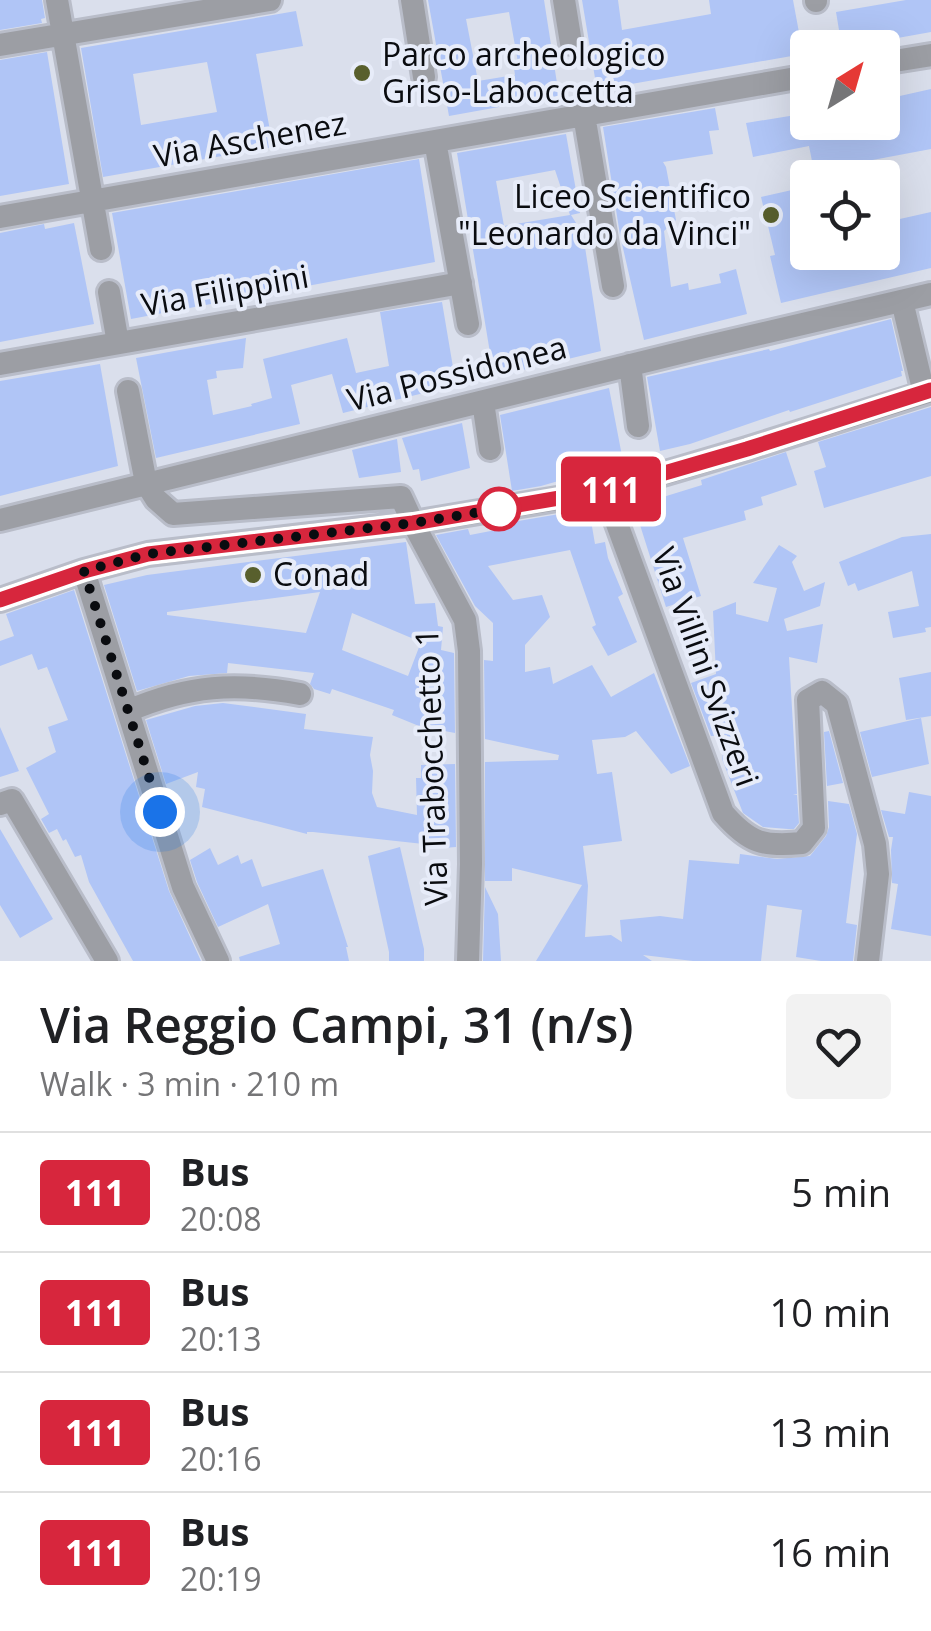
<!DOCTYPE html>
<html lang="en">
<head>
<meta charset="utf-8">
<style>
	body { margin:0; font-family:"Open Sans",sans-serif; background:#f2f2f2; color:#202124; height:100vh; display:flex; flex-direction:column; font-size:38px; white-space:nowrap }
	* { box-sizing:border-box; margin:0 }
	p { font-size:32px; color:#757577 }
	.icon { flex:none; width:55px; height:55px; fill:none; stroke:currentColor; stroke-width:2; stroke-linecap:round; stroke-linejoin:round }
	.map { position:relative; height:961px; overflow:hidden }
	.panel { display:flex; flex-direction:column; background:#fff; flex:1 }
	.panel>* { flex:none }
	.badge { padding:0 20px; border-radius:8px; font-size:35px; line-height:65px }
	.needle { width:65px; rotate:37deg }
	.fabs { position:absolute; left:790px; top:30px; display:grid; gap:20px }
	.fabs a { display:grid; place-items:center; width:110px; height:110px; border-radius:10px; background:#fff; box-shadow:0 10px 40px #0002; font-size:50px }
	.you { position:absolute; width:50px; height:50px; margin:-25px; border:8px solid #fff; border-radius:50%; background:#1a73e8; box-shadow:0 0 0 15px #1a73e833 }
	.map>.badge { position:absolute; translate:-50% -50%; box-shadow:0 0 0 5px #fff }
	.round { display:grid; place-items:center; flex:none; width:105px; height:105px; border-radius:10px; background:#f2f2f2 }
	.headline { display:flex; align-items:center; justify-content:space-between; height:170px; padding:0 40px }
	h1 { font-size:48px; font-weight:600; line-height:75px }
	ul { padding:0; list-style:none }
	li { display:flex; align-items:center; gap:30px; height:120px; padding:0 40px; border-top:2px solid #e0e0e0 }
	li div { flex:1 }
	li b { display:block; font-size:38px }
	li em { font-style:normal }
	li .badge { min-width:110px; font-weight:700; text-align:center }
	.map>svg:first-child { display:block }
	.building { fill:#b0c5f6; fill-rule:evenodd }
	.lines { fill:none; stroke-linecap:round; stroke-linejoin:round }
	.minor-casing { stroke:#b9bdc9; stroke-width:28 }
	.minor { stroke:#9c9ea4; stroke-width:22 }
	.line-casing { stroke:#fff; stroke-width:22 }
	.line { stroke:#d7263d; stroke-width:15 }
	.walk { stroke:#0a0c10; stroke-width:10; stroke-dasharray:0 18 }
	.poi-dot { fill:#585f2d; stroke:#e7ecf9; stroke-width:4 }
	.stop-dot { fill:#fff; stroke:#d7263d; stroke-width:5 }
	.labels { text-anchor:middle; stroke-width:8; stroke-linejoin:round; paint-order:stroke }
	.poi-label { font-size:32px; fill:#0a0c10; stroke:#e7ecf9; text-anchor:start }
	.street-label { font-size:32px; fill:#0a0c10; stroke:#e7ecf9 }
</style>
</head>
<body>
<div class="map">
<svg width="931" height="961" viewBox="0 0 931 961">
	<rect width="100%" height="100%" fill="#dadfec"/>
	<path class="building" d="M 0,0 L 42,0 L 45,18 L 41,19 L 42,23 L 0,30 Z
		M 428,0 L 544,0 L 559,96 L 449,116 ZM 509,12 L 519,68 L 514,68 L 515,75 L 478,81 L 466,19 Z
		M 582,0 L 618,0 L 622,30 L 711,14 L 709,0 L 793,0 L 803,54 L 597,90 Z
		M 906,0 L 931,0 L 931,32 L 842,48 L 836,12 Z
		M 296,11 L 303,46 L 256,54 L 273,147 L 103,177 L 81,48 ZM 207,62 L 217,112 L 141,125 L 133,74 Z
		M 47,52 L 69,184 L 0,196 L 0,60 Z
		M 931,89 L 931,149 L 814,171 L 809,146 L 753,157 L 746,123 L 808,113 L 808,122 L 882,122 L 882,100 Z
		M 715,108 L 719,130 L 709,131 L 713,154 L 663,162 L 666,167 L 676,220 L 664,231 L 671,287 L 688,283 L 689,290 L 721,283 L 719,274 L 736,269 L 747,314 L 644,340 L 620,235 L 603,127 Z
		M 566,134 L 580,213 L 571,215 L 583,234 L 601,351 L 494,377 L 457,153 ZM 555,170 L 570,215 L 504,226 L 496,181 Z
		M 419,159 L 435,262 L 131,319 L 112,213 Z
		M 792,190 L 804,241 L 808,240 L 808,252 L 882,252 L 882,223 L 931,212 L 931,268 L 781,303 L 770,256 L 775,255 L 761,197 Z
		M 74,223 L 94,324 L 0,342 L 0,233 L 44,224 L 45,229 Z
		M 442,302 L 456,385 L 343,413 L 332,374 L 291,385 L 300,424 L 156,458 L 136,358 L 246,338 L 243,368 L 216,371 L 217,378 L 207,380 L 213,415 L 252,406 L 251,404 L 272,398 L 263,359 L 347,338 L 356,373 L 389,366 L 380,312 Z
		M 891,319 L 903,371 L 901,371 L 902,376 L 790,412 L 789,410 L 690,444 L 660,451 L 647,377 L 769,349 L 770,351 Z
		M 100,364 L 118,466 L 0,496 L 0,381 Z
		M 609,388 L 622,456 L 621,463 L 541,486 L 512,491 L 500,415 Z
		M 931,407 L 931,476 L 824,508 L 814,471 L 826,467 L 818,442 Z
		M 462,423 L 470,468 L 421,481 L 419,469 L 413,470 L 402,438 Z
		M 397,439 L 401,472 L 359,478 L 352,450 Z
		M 786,452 L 797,485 L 761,497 L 763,505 L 744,511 L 746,520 L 683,538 L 701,596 L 666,607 L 634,506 L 702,485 L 701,480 Z
		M 589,509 L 595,544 L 605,542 L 608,558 L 623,594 L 618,597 L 637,642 L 608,656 L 592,627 L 596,625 L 570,550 L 488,566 L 513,600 L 542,595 L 550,617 L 525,645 L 525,672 L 550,667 L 553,684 L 592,665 L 611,697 L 654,673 L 690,766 L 671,774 L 636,731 L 625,737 L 592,740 L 597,774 L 612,772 L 622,841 L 583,846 L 588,886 L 585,937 L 611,935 L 622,942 L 620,920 L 660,916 L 683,919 L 689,860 L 739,864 L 740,854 L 777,859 L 810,856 L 826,836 L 829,827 L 828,801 L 849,804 L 857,834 L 846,923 L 857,925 L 853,961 L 821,961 L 796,957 L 802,910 L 767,905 L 761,961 L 693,961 L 643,955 L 652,961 L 536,961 L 582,885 L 512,868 L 512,881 L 485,881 L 485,762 L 558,760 L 559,755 L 485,739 L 484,660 L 493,661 L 493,623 L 475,606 L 436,535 L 468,529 L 470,535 L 501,529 L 501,524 Z
		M 931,534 L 931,627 L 925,628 L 926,632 L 893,638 L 888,612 L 919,606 L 912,571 L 858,591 L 855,583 L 848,586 L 839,562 L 902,537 Z
		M 406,542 L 415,604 L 435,603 L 438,626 L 443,627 L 441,650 L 454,653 L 455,733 L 419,726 L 392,715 L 394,710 L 332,689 L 330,694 L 314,689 L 310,684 L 314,673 L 228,663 L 227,673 L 189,676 L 137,691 L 104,585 L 147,575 ZM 320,592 L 306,633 L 167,615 L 167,612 ZM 352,613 L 421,642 L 408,676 L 342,650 Z
		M 779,545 L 797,556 L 792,562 L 804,591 L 825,582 L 820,606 L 784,619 L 787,631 L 823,624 L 817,663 L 789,657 L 797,794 L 793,795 L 797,795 L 799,823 L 794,829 L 788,829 L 763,827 L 743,813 L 722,759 L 727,735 L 711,736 L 691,683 L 716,674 L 713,611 L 736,602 L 736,614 L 768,622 L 777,588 L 753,583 Z
		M 74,590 L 169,891 L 201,961 L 133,961 L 89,882 L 81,855 L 75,857 L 66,839 L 63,841 L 57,829 L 49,833 L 41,819 L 49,814 L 26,768 L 56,752 L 48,727 L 68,720 L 47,667 L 38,670 L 32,654 L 0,666 L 0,641 L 14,636 L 6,614 Z
		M 931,672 L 931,716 L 906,720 L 899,678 Z
		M 223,703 L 306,714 L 304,729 L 373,737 L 370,755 L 373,771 L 372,793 L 377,807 L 417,815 L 416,778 L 421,778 L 421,765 L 455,764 L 456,847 L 443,848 L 442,846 L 313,832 L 307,832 L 307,834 L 202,807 L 205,789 L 196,787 L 198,772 L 166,784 L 146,720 L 195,706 Z
		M 921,718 L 929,764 L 872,777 L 860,732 Z
		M 0,727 L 19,771 L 0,777 Z
		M 829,731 L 843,783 L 827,786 L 824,732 Z
		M 909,792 L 931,796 L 931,936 L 891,929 L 898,884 L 892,883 L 891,850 L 893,837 L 889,837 L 881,810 L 905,814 Z
		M 0,829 L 53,919 L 20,938 L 0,905 Z
		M 400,847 L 424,949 L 424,961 L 389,961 L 389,952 L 368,856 Z
		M 210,848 L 218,865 L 238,855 L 241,864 L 252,859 L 262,887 L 323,869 L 348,947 L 346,947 L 349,961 L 240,961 L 239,957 L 280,944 L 268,904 L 218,927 L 197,882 L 190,860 Z
		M 485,887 L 498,914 L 501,961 L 483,961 Z"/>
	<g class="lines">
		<g class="minor-casing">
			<path id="minor" d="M 57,0 L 101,249
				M 412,0 L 424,77
				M 564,0 L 571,43
				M 816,0 L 816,1
				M 0,45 L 270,0
				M 882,63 L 931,55
				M 584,115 L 613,286
				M 435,141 L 468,324
				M 0,217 L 808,76
				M 109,292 L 118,343
				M 902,301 L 924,393
				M 0,364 L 461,283
				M 630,365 L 638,426
				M 128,391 L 146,483 L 156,499 L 173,514 L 401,497 L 413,523 L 465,620 L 469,651 L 471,864 L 468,961
				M 483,402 L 490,449
				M 605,491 L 723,813 C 749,843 763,847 802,843 L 814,828 L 808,700 L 822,692 L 837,704 L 875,844 L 878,874 L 868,961
				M 0,520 L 700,348 L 931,294
				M 84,571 L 183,887 L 218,961
				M 0,600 L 84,571 L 148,554 L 413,523 L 605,491 L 747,449 L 931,391
				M 128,711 C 188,685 236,682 300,694
				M 0,804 L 12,800 L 107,961"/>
		</g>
		<use href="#minor" class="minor"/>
	</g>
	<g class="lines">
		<g class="line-casing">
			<path id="line" d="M 0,600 L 84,571 L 148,554 L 413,523 L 606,490 L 747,449 L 931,390"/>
		</g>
		<use href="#line" class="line"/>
		<path class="walk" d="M 160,812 L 84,571 L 148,554 L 413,523 L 499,509"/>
	</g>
	<g class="poi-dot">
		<circle cx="362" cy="73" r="10"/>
		<circle cx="771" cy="215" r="10"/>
		<circle cx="253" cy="575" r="10"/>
	</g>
	<circle class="stop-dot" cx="499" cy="509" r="20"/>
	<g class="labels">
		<g class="poi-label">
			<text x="382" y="66">Parco archeologico<tspan x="382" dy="37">Griso-Laboccetta</tspan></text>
			<text x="751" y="208" text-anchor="end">Liceo Scientifico<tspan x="751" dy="37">"Leonardo da Vinci"</tspan></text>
			<text x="273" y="586">Conad</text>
		</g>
		<g class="street-label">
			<text transform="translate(250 140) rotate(-10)" y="11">Via Aschenez</text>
			<text transform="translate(225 291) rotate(-10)" y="11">Via Filippini</text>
			<text transform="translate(457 374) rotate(-14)" y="11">Via Possidonea</text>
			<text transform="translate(705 667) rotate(70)" y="11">Via Villini Svizzeri</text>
			<text transform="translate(432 767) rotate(-92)" y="11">Via Trabocchetto 1</text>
		</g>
	</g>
</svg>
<div class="fabs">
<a><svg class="needle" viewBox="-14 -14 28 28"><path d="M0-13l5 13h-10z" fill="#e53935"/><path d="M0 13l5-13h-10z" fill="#757577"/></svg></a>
<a><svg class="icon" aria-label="locate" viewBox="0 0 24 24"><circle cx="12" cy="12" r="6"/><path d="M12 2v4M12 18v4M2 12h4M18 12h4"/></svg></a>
</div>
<div class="you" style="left:160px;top:812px"></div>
<b class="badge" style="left:611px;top:489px;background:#d7263d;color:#fff">111</b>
</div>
<section class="panel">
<div class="headline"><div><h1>Via Reggio Campi, 31 (n/s)</h1><p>Walk · 3 min · 210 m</p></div><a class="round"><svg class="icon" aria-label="heart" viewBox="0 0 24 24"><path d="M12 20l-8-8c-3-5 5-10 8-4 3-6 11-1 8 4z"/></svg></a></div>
<ul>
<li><span class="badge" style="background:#d7263d;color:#fff">111</span><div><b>Bus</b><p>20:08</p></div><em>5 min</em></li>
<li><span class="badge" style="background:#d7263d;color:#fff">111</span><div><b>Bus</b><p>20:13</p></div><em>10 min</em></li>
<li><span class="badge" style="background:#d7263d;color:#fff">111</span><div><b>Bus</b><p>20:16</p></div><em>13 min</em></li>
<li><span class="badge" style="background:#d7263d;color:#fff">111</span><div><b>Bus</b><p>20:19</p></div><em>16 min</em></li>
</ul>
</section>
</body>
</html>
